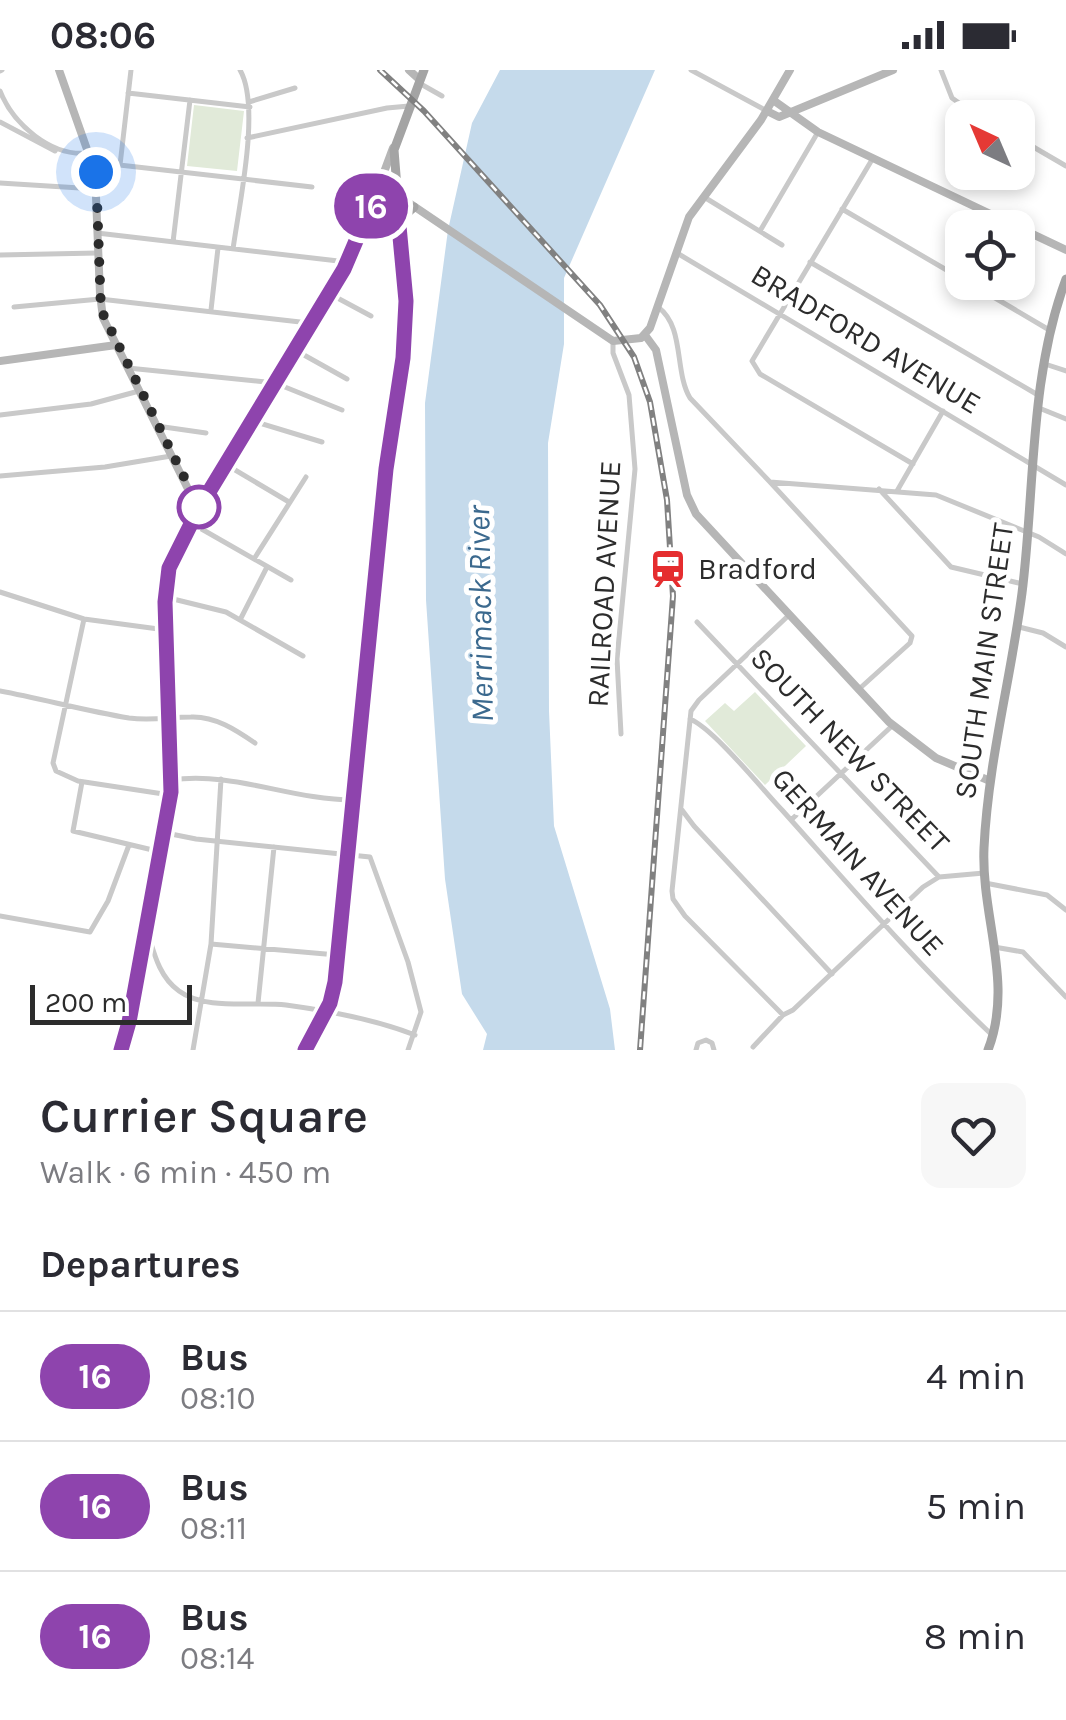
<!DOCTYPE html>
<html lang="en">
<head>
<meta charset="utf-8">
<style>
	body { margin:0; font-family:Karla,sans-serif; background:#f7f7f7; color:#2b2b33; height:100vh; display:flex; flex-direction:column; font-size:38px; white-space:nowrap }
	* { box-sizing:border-box; margin:0 }
	p { font-size:32px; color:#7c7c81 }
	.icon { flex:none; width:55px; height:55px; fill:none; stroke:currentColor; stroke-width:2; stroke-linecap:round; stroke-linejoin:round }
	.map { position:relative; height:980px; overflow:hidden }
	.side { display:flex; flex-direction:column; background:#fff; flex:1 }
	.side>* { flex:none }
	.badge { padding:0 20px; border-radius:32px; font-size:35px; line-height:65px }
	.needle { width:65px; rotate:316deg }
	.controls { position:absolute; left:945px; top:30px; display:grid; gap:20px }
	.controls a { display:grid; place-items:center; width:90px; height:90px; border-radius:20px; background:#fff; box-shadow:0 5px 15px #0003; font-size:50px }
	.scale { position:absolute; left:30px; bottom:25px; width:162px; box-sizing:border-box; padding-left:10px; border:5px solid #2c2c2c; border-top:0; font-size:28px; line-height:35px; white-space:nowrap; color:#2c2c2c; -webkit-text-stroke:8px #fff; paint-order:stroke }
	.you { position:absolute; width:50px; height:50px; margin:-25px; border:8px solid #fff; border-radius:50%; background:#1a73e8; box-shadow:0 0 0 15px #1a73e833 }
	.map>.badge { position:absolute; translate:-50% -50%; box-shadow:0 0 0 5px #fff }
	h2 { padding:0 40px; font-size:38px; line-height:90px }
	.round { display:grid; place-items:center; flex:none; width:105px; height:105px; border-radius:20px; background:#f7f7f7 }
	.summary { display:flex; align-items:center; justify-content:space-between; height:170px; padding:0 40px }
	h1 { font-size:48px; font-weight:600; line-height:75px }
	ul { padding:0; list-style:none }
	li { display:flex; align-items:center; gap:30px; height:130px; padding:0 40px; border-top:2px solid #e1e1e2 }
	li div { flex:1 }
	li b { display:block; font-size:38px }
	li em { font-style:normal }
	li .badge { min-width:110px; font-weight:700; text-align:center }
	.status { display:flex; justify-content:space-between; align-items:center; height:70px; padding:0 50px; background:#fff; direction:ltr }
	.status svg { height:28px; fill:currentColor }
	.map>svg:first-child { display:block }
	.green { fill:#e1ead9 }
	.water { fill:#c5daeb }
	.lines { fill:none; stroke-linecap:round; stroke-linejoin:round }
	.street { stroke:#c9c9c9; stroke-width:5 }
	.secondary { stroke:#b6b6b6; stroke-width:8 }
	.primary { stroke:#a4a4a4; stroke-width:9 }
	.rail-casing { stroke:#818181; stroke-width:6 }
	.rail { stroke:#fff; stroke-width:2.5; stroke-dasharray:8; stroke-linecap:butt }
	.line-casing { stroke:#fff; stroke-width:22 }
	.line { stroke:#8e44ad; stroke-width:15 }
	.walk { stroke:#2c2c2c; stroke-width:10; stroke-dasharray:0 18 }
	.stop-dot { fill:#fff; stroke:#8e44ad; stroke-width:5 }
	.labels { text-anchor:middle; stroke-width:10; stroke-linejoin:round; paint-order:stroke }
	.street-label { font-size:30px; fill:#2c2c2c; stroke:#fff }
	.poi-label { font-size:30px; fill:#2c2c2c; stroke:#fff; text-anchor:start }
	.water-label { font-size:32px; font-style:italic; fill:#3b698e; stroke:#fff }
</style>
</head>
<body>
<div class="status"><b>08:06</b><svg viewBox="0 0 49 12"><path d="M0 12V9h3v3zM5 12V6h3v6zM10 12V3h3v9zM15 12V0h3v12zM26 1h20v11H26zM47 4h2v5h-2z"/></svg></div>
<div class="map">
<svg width="1066" height="980" viewBox="0 0 1066 980">
	<rect width="100%" height="100%" fill="#fff"/>
	<path class="green" d="M 194,35 L 244,41 L 237,101 L 187,96 Z
		M 755,622 L 806,676 L 765,715 L 705,651 L 725,633 L 734,641 Z"/>
	<path class="water" d="M 500,0 L 655,0 L 564,208 L 564,274 L 548,373 L 549,641 L 554,756 L 610,939 L 615,980 L 483,980 L 487,964 L 462,924 L 445,809 L 426,530 L 425,333 L 448,160 L 472,53 Z"/>
	<g class="lines">
		<path class="street" d="M 691,0 L 767,41
			M 941,0 L 952,28 L 980,48
			M 0,1 L 2,0
			M 419,13 L 442,26
			M 0,21 C 13,54 51,87 88,83
			M 128,23 L 250,37
			M 249,32 L 295,18
			M 0,52 L 55,81
			M 247,68 L 387,38 L 409,36
			M 1018,68 L 1066,96
			M 873,88 L 752,291 L 760,304 L 913,394
			M 93,92 L 312,117
			M 120,95 L 131,0
			M 0,113 L 96,119
			M 704,127 L 782,175
			M 842,139 L 962,209
			M 760,161 L 818,62
			M 97,163 L 347,192
			M 173,172 L 190,30
			M 233,179 C 239,135 261,36 240,0
			M 677,183 L 1066,415
			M 0,185 L 97,183
			M 810,192 L 1038,325
			M 968,212 L 1051,261
			M 330,224 L 371,246
			M 14,237 L 100,229 L 309,253
			M 658,237 C 685,257 674,301 690,328 L 770,412 L 936,425 L 1039,467 L 1066,484
			M 211,240 L 218,178
			M 613,272 L 613,283 L 629,325 L 635,399 L 617,589 L 621,664
			M 295,280 L 347,309
			M 1045,294 L 1066,301
			M 128,298 L 275,313 L 342,340
			M 1039,338 L 1066,349
			M 0,345 L 91,334 L 139,321
			M 253,351 L 322,372
			M 157,356 L 206,363
			M 225,394 L 289,432
			M 0,406 L 105,397 L 171,386
			M 770,412 L 912,566 L 910,573 L 858,620
			M 879,419 L 951,497 L 1023,514
			M 897,421 L 943,341
			M 191,453 L 291,510
			M 254,489 L 306,407
			M 0,522 L 84,549 L 166,560
			M 165,527 L 226,542 L 303,586
			M 84,549 L 53,693 L 56,701 L 78,711 L 170,725
			M 240,550 L 267,497
			M 697,552 L 939,807 L 984,803
			M 1019,557 L 1043,563 L 1066,577
			M 0,621 C 43,629 86,641 129,648 C 151,651 170,647 191,647 C 215,646 236,660 255,673
			M 690,649 C 714,659 762,719 782,740 C 850,816 917,894 991,964
			M 171,710 C 233,701 291,730 353,730
			M 82,712 L 73,761 L 161,782
			M 682,740 L 694,756 L 832,904
			M 791,750 L 893,655
			M 166,763 L 196,769 L 370,787 L 408,892 L 421,942 L 408,980
			M 985,813 L 1047,825 L 1066,840
			M 0,846 L 90,862 L 108,831 L 129,775
			M 147,860 C 154,883 159,907 179,921 C 206,941 254,931 286,935 C 330,941 374,949 415,965
			M 211,874 L 337,885
			M 994,877 L 1023,882 L 1066,927
			M 258,933 L 274,777
			M 783,945 L 685,846 L 673,829 L 672,821 L 691,641 L 699,630 L 789,545
			M 753,977 L 783,945 L 793,940 L 923,817 L 939,807
			M 193,980 L 211,874 L 221,709
			M 696,980 L 698,973 L 706,970 L 712,973 L 714,980"/>
		<path class="secondary" d="M 59,0 L 95,102 L 100,224 L 103,248 L 198,439
			M 409,0 L 420,10
			M 773,30 L 818,62 L 1066,180
			M 767,41 L 779,47 L 893,0
			M 376,124 L 390,120 L 613,271 L 641,268 L 650,258 L 689,147 L 761,50 L 790,0
			M 645,265 L 656,280 L 687,425 L 696,444 L 889,652 L 936,688 L 990,711
			M 0,291 L 116,275
			M 121,980 L 129,953 L 171,722 L 165,533 L 169,497 L 198,439 L 344,199 L 367,148 L 393,78"/>
		<path class="primary" d="M 398,151 L 414,137
			M 305,980 L 331,933 L 335,912 L 386,399 L 404,269 L 406,231 L 394,80 L 424,0
			M 988,980 C 1014,913 981,847 984,778 C 988,692 1011,608 1022,523 C 1035,420 1029,308 1066,209"/>
		<g class="rail-casing">
			<path id="rail" d="M 380,0 L 424,41 L 600,235 L 634,287 L 650,332 L 667,430 L 673,526 L 640,980"/>
		</g>
		<use href="#rail" class="rail"/>
	</g>
	<g class="lines">
		<g class="line-casing">
			<path id="line" d="M 121,980 L 129,952 L 171,722 L 165,532 L 169,498 L 198,440 L 344,199 L 376,124 L 390,120 L 396,124 L 406,231 L 403,288 L 386,399 L 335,912 L 330,933 L 305,980"/>
		</g>
		<use href="#line" class="line"/>
		<path class="walk" d="M 96,102 L 101,240 L 189,417 L 198,440 L 199,437"/>
	</g>
	<defs>
		<g id="station-bare" transform="scale(3)"><path d="M-3-6H3Q5-6 5-4V2Q5 4 3 4L4.5 6H3L1.5 4h-3L-3 6H-4.5L-3 4Q-5 4-5 2V-4Q-5-6-3-6ZM-3.5-4v3h7v-3ZM-3.5 1v1.5H-2V1ZM2 1v1.5H3.5V1Z" fill="#e52d2f" stroke="#fff" stroke-width="2.5" paint-order="stroke"/></g>
	</defs>
	<g fill-rule="evenodd">
		<use href="#station-bare" x="668" y="499"/>
	</g>
	<circle class="stop-dot" cx="199" cy="437" r="20"/>
	<g class="labels">
		<g class="street-label">
			<text transform="translate(866 269) rotate(31)" y="10">BRADFORD AVENUE</text>
			<text transform="translate(604 514) rotate(-87)" y="10">RAILROAD AVENUE</text>
			<text transform="translate(984 591) rotate(-82)" y="10">SOUTH MAIN STREET</text>
			<text transform="translate(850 680) rotate(46)" y="10">SOUTH NEW STREET</text>
			<text transform="translate(858 792) rotate(48)" y="10">GERMAIN AVENUE</text>
		</g>
		<g class="poi-label">
			<text x="698" y="509">Bradford</text>
		</g>
		<g class="water-label">
			<text transform="translate(480 544) rotate(-91)" y="11">Merrimack River</text>
		</g>
	</g>
</svg>
<div class="controls">
<a><svg class="needle" viewBox="-14 -14 28 28"><path d="M0-13l5 13h-10z" fill="#e53935"/><path d="M0 13l5-13h-10z" fill="#7c7c81"/></svg></a>
<a><svg class="icon" aria-label="locate" viewBox="0 0 24 24"><circle cx="12" cy="12" r="6"/><path d="M12 2v4M12 18v4M2 12h4M18 12h4"/></svg></a>
</div>
<div class="scale">200 m</div>
<div class="you" style="left:96px;top:102px"></div>
<b class="badge" style="left:371px;top:136px;background:#8e44ad;color:#fff">16</b>
</div>
<section class="side">
<div class="summary"><div><h1>Currier Square</h1><p>Walk · 6 min · 450 m</p></div><a class="round"><svg class="icon" aria-label="heart" viewBox="0 0 24 24"><path d="M12 20l-8-8c-3-5 5-10 8-4 3-6 11-1 8 4z"/></svg></a></div>
<h2>Departures</h2>
<ul>
<li><span class="badge" style="background:#8e44ad;color:#fff">16</span><div><b>Bus</b><p>08:10</p></div><em>4 min</em></li>
<li><span class="badge" style="background:#8e44ad;color:#fff">16</span><div><b>Bus</b><p>08:11</p></div><em>5 min</em></li>
<li><span class="badge" style="background:#8e44ad;color:#fff">16</span><div><b>Bus</b><p>08:14</p></div><em>8 min</em></li>
</ul>
</section>
</body>
</html>
